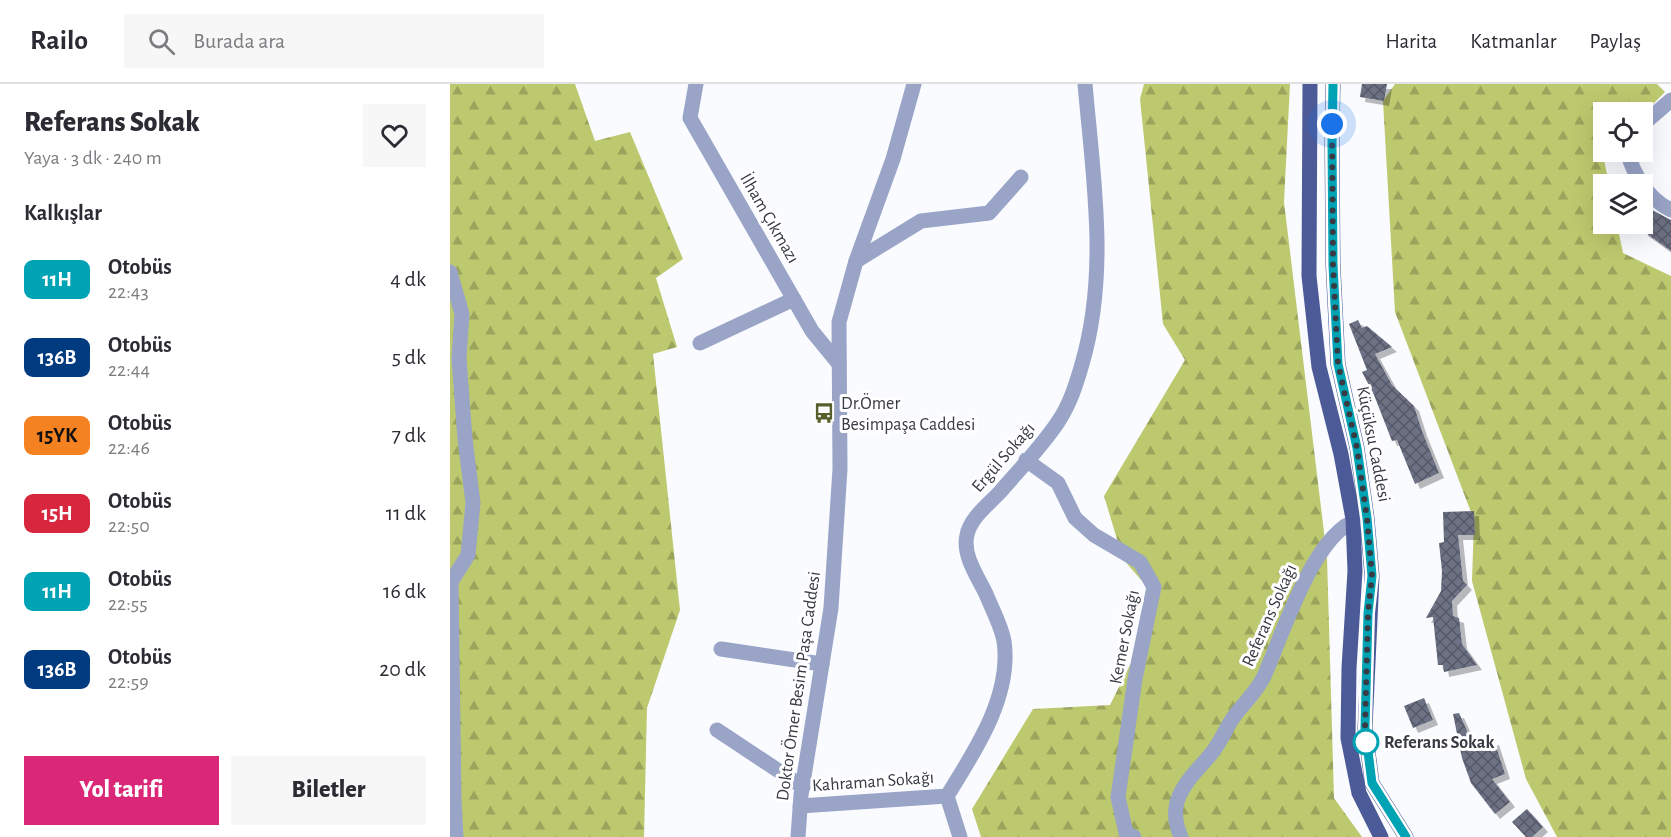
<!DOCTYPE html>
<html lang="tr">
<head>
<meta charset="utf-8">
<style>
	body { margin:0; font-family:"Alegreya Sans",sans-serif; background:#f7f7f7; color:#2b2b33; height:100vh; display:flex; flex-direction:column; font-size:22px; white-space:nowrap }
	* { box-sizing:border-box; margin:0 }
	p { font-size:20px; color:#7c7c81 }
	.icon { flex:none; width:33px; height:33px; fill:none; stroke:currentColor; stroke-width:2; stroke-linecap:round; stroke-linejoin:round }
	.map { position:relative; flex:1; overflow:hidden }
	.side { display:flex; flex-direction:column; background:#fff; width:450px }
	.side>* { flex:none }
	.badge { padding:0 12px; border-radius:9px; font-size:21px; line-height:39px }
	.fabs { position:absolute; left:1143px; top:18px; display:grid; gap:12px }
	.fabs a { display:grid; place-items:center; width:60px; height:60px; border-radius:0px; background:#fff; box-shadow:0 6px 24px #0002; font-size:30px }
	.you { position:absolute; width:30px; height:30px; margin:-15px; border:4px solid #fff; border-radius:50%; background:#1a73e8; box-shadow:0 0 0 9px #1a73e833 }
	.map>.badge { position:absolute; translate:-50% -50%; box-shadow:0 0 0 3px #fff }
	h2 { padding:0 24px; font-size:22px; line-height:54px }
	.round { display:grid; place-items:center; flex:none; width:63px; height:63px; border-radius:0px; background:#f7f7f7 }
	.overview { display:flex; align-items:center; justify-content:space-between; height:102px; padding:0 24px }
	h1 { font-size:28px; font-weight:800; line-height:45px }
	.primary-button { display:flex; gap:12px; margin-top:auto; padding:12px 24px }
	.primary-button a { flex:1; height:69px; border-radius:0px; background:#db2777; color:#fff; font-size:24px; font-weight:800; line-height:69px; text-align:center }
	.primary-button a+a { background:#f7f7f7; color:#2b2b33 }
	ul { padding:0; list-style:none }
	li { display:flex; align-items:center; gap:18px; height:78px; padding:0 24px }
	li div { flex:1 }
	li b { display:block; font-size:22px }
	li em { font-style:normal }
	li .badge { min-width:66px; font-weight:700; text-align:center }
	header { display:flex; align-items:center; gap:36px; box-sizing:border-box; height:84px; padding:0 30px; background:#fff; border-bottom:2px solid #e1e1e2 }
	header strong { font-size:28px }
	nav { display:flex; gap:33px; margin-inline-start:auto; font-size:21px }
	.search { width:420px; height:54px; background:#f7f7f7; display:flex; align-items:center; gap:15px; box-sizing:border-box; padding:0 21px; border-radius:0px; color:#7c7c81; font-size:22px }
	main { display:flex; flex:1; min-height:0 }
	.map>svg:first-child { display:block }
	.forest { fill:url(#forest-firs) }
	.building { fill:url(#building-cross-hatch); filter:url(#shadow) }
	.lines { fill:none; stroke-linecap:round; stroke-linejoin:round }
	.minor { stroke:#99a4c7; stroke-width:15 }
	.tertiary { stroke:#99a4c7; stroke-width:15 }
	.primary { stroke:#4c5b97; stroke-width:15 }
	.line-casing { stroke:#fff; stroke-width:14 }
	.line { stroke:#00a3b4; stroke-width:9 }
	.walk { stroke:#383b43; stroke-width:6; stroke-dasharray:0 10.8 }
	.stop-dot { fill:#fff; stroke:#00a3b4; stroke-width:3 }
	.labels { text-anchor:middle; stroke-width:6; stroke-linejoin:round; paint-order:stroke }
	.street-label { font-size:18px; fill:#383b43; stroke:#fff }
	.poi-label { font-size:18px; fill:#383b43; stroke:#fff; text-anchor:start }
	.stop-label { font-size:18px; font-weight:bold; fill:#383b43; stroke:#fff; text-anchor:start }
</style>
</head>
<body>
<header>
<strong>Railo</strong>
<div class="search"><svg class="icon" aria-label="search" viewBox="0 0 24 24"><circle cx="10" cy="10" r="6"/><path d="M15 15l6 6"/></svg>Burada ara</div>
<nav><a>Harita</a><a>Katmanlar</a><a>Paylaş</a></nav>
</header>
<main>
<section class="side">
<div class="overview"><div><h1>Referans Sokak</h1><p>Yaya · 3 dk · 240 m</p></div><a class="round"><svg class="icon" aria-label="heart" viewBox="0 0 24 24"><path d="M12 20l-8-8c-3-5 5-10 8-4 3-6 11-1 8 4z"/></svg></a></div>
<h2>Kalkışlar</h2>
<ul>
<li><span class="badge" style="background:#00a3b4;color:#fff">11H</span><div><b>Otobüs</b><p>22:43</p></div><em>4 dk</em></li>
<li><span class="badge" style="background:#003b80;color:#fff">136B</span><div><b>Otobüs</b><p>22:44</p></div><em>5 dk</em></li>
<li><span class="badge" style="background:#f58220;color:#111">15YK</span><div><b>Otobüs</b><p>22:46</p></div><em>7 dk</em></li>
<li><span class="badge" style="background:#d7263d;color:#fff">15H</span><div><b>Otobüs</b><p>22:50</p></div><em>11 dk</em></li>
<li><span class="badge" style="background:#00a3b4;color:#fff">11H</span><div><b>Otobüs</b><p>22:55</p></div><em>16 dk</em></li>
<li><span class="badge" style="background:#003b80;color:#fff">136B</span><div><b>Otobüs</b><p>22:59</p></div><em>20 dk</em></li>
</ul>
<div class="primary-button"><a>Yol tarifi</a><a>Biletler</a></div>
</section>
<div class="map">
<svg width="1221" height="753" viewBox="0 0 1221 753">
	<defs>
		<pattern id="forest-firs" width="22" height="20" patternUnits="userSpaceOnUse" patternTransform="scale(1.5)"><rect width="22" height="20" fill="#bdc96e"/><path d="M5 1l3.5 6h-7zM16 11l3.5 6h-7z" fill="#9ba45c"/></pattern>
		<pattern id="building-cross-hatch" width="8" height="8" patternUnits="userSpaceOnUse" patternTransform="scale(1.5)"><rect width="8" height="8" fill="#6c7183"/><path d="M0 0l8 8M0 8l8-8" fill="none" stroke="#555967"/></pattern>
		<filter id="shadow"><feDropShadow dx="5" dy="5" stdDeviation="0" flood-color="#0004"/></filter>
	</defs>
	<rect width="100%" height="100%" fill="#f9fbff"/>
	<path class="forest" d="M 0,0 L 125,0 L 145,57 L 180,48 L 233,175 L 206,194 L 227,263 L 203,270 L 230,526 L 197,624 L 194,753 L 0,753 Z
		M 694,0 L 840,0 L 834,118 L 877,473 L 884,714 L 912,753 L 531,753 L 522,725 L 583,625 L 660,621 L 681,579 L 698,504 L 673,475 L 654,412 L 735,276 L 713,240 L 690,15 Z
		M 945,0 L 1207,0 L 1215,8 L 1193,30 L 1192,28 L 1154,28 L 1154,68 L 1156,68 L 1153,71 L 1159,100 L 1154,100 L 1154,140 L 1167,140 L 1173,169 L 1221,192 L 1221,753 L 1107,753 L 1076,695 L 1022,497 L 1024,436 L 945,228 L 933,17 Z"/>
	<path class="building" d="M 912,0 L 937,0 L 934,17 L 910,13 Z
		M 1202,126 L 1221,136 L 1221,167 L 1193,147 Z
		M 908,236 L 912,244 L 917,242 L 942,263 L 925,270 L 942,301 L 964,322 L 972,347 L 989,389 L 965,400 L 947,356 L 942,357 L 924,311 L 912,288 L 917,286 L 899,240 Z
		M 1024,427 L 1025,451 L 1008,451 L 1013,497 L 1017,501 L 1002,517 L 1003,532 L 1009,534 L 1012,560 L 1027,581 L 994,588 L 993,581 L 988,581 L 983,533 L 976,534 L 991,507 L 992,487 L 989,459 L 994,458 L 993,428 Z
		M 974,614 L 983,636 L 963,644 L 954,622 Z
		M 1009,629 L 1024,662 L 1044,656 L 1055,690 L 1042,695 L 1060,718 L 1045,730 L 1021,699 L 1012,674 L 1003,630 Z
		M 1077,725 L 1093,743 L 1082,753 L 1076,753 L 1062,738 Z"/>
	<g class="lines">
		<path class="minor" d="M 246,0 L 240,34 L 362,247 L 389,280
			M 1192,41 L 1221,16
			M 1177,68 C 1184,91 1198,115 1221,126
			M 406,177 L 471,137 L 539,129 L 571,93
			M 0,188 L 12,230 L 9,274 L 15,355 L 23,419 L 18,471 L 1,498 L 4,716 L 6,753
			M 250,259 L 344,215
			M 576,376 L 608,399 L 625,434 L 644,451 L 690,478 L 704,503 L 685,595 L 668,713 L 676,749 L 684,753
			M 271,565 L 372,580
			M 267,646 L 353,703
			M 350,722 L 497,712
			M 510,753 L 497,712 C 525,667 562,612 554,557 C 551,541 542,525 536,510 C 528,493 512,471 517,451 C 520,434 539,420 550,408 C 569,386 592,362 608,338 C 620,320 626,301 632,280 C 659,188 643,93 635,0
			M 731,753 C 726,742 724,730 727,718 C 733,698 749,685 761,670 C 771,658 776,643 785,631 C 795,618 809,605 815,590 C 832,552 867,438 914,435"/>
		<path class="tertiary" d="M 348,753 L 351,711 L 381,524 L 390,385 L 389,238 L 406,177 L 443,75 L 464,0"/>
		<path class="primary" d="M 860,0 L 859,192 L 869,283 L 891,370 L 903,435 L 905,487 L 899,584 L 898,654 L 909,709 L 931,753
			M 883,0 L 882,60 L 883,181 L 888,280 L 907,364 L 917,434 L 922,492 L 915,644 L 922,699 L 956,753"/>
	</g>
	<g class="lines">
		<g class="line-casing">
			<path id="line" d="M 883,0 L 882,60 L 883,181 L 888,280 L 907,364 L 917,434 L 922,492 L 918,529 L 915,644 L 922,699 L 956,753"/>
		</g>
		<use href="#line" class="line"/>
		<path class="walk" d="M 882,40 L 883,181 L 888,280 L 907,364 L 917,434 L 922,492 L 918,529 L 915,644 L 917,663 L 916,658"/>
	</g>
	<defs>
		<g id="bus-bare" transform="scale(1.62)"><path d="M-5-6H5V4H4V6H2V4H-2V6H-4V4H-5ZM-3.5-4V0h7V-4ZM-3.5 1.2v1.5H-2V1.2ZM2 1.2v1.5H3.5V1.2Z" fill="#585e2c" stroke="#fff" stroke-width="2.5" paint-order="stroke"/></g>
	</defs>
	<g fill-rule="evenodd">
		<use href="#bus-bare" x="374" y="329"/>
	</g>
	<circle class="stop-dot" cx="916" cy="658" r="12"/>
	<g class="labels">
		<g class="street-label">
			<text transform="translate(320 134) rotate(60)" y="6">İlham Çıkmazı</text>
			<text transform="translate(924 360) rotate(79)" y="6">Küçüksu Caddesi</text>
			<text transform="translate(553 373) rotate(-49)" y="6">Ergül Sokağı</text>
			<text transform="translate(819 531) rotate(-66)" y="6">Referans Sokağı</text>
			<text transform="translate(674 553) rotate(-79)" y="6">Kemer Sokağı</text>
			<text transform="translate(348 602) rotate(-82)" y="6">Doktor Ömer Besim Paşa Caddesi</text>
			<text transform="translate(423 697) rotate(-4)" y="6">Kahraman Sokağı</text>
		</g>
		<g class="poi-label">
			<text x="391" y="325">Dr.Ömer<tspan x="391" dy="21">Besimpaşa Caddesi</tspan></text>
		</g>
		<g class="stop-label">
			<text x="934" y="664">Referans Sokak</text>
		</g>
	</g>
</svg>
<div class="fabs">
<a><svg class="icon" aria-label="locate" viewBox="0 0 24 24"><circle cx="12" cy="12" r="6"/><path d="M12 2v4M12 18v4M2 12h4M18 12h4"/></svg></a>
<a><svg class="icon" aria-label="layers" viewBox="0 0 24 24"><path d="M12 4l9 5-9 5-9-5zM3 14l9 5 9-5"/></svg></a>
</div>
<div class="you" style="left:882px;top:40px"></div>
</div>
</main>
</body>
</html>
